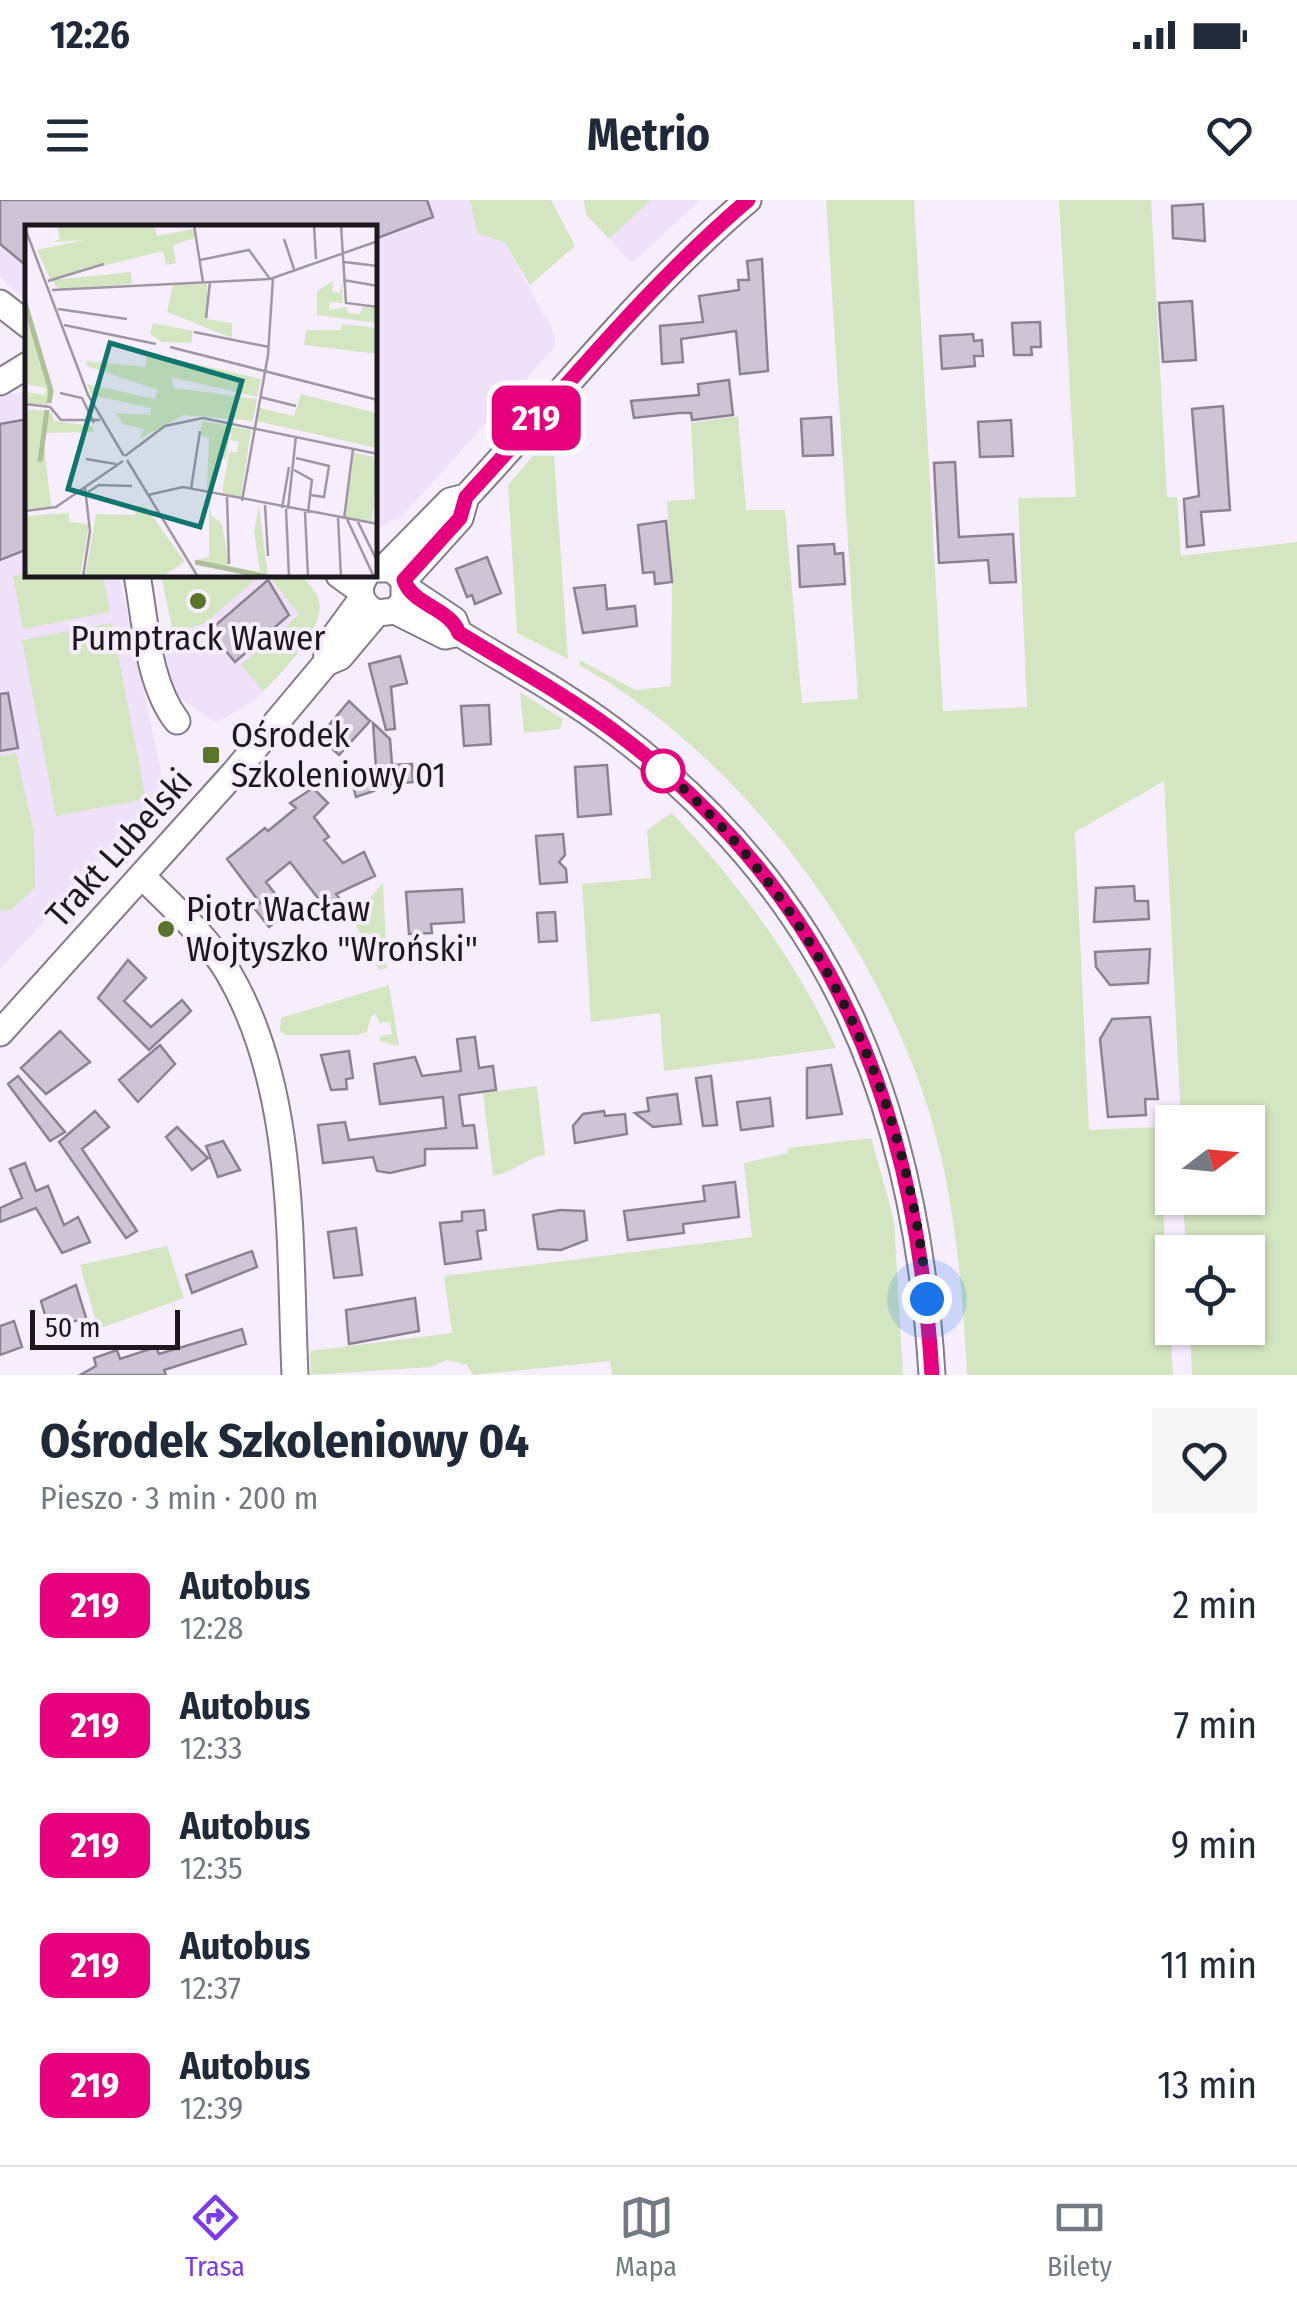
<!DOCTYPE html>
<html lang="pl">
<head>
<meta charset="utf-8">
<style>
	body { margin:0; font-family:"Fira Sans Condensed",sans-serif; background:#f6f6f7; color:#1f2937; height:100vh; display:flex; flex-direction:column; font-size:38px; white-space:nowrap }
	* { box-sizing:border-box; margin:0 }
	p { font-size:32px; color:#747a83 }
	.icon { flex:none; width:55px; height:55px; fill:none; stroke:currentColor; stroke-width:2; stroke-linecap:round; stroke-linejoin:round }
	.map { position:relative; height:1175px; overflow:hidden }
	.sheet { display:flex; flex-direction:column; background:#fff; flex:1 }
	.sheet>* { flex:none }
	.badge { padding:0 20px; border-radius:15px; font-size:35px; line-height:65px }
	.needle { width:65px; rotate:74deg }
	.tools { position:absolute; left:1155px; top:905px; display:grid; gap:20px }
	.tools a { display:grid; place-items:center; width:110px; height:110px; border-radius:0px; background:#fff; box-shadow:0 2px 8px #0004; font-size:50px }
	.scale { position:absolute; left:30px; bottom:25px; width:150px; box-sizing:border-box; padding-left:10px; border:5px solid #1c181e; border-top:0; font-size:28px; line-height:35px; white-space:nowrap; color:#1c181e; -webkit-text-stroke:8px #f7eefd; paint-order:stroke }
	.you { position:absolute; width:50px; height:50px; margin:-25px; border:8px solid #fff; border-radius:50%; background:#1a73e8; box-shadow:0 0 0 15px #1a73e833 }
	.map>.badge { position:absolute; translate:-50% -50%; box-shadow:0 0 0 5px #fff }
	.round { display:grid; place-items:center; flex:none; width:105px; height:105px; border-radius:0px; background:#f6f6f7 }
	.headline { display:flex; align-items:center; justify-content:space-between; height:170px; padding:0 40px }
	h1 { font-size:48px; font-weight:700; line-height:75px }
	ul { padding:0; list-style:none }
	li { display:flex; align-items:center; gap:30px; height:120px; padding:0 40px }
	li div { flex:1 }
	li b { display:block; font-size:38px }
	li em { font-style:normal }
	li .badge { min-width:110px; font-weight:700; text-align:center }
	.status { display:flex; justify-content:space-between; align-items:center; height:70px; padding:0 50px; background:#fff; direction:ltr }
	.status svg { height:28px; fill:currentColor }
	header { display:flex; justify-content:space-between; align-items:center; height:130px; padding:0 40px; background:#fff; font-size:45px; font-weight:700 }
	.dock { display:flex; justify-content:space-around; align-items:center; height:140px; border-top:2px solid #e0e1e3; background:#fff; font-size:28px; color:#747a83 }
	.dock a { display:grid; justify-items:center; gap:5px }
	.dock .active { color:#7c3aed }
	.map>svg:first-child { display:block }
	.built { fill:#efe1fa }
	.green { fill:#d4e5c1 }
	.building { fill:#cec4d6; stroke:#8b8293; stroke-width:2.5 }
	.lines { fill:none; stroke-linecap:round; stroke-linejoin:round }
	.minor-casing { stroke:#847b8b; stroke-width:29 }
	.minor { stroke:#fff; stroke-width:25 }
	.line-casing { stroke:#fff; stroke-width:22 }
	.line { stroke:#e6007e; stroke-width:15 }
	.walk { stroke:#1c181e; stroke-width:10; stroke-dasharray:0 18 }
	.poi-dot { fill:#59752a; stroke:#f7eefd; stroke-width:4 }
	.stop-dot { fill:#fff; stroke:#e6007e; stroke-width:5 }
	.labels { text-anchor:middle; stroke-width:8; stroke-linejoin:round; paint-order:stroke }
	.poi-label { font-size:35px; fill:#1c181e; stroke:#f7eefd; text-anchor:start }
	.street-label { font-size:35px; fill:#1c181e; stroke:#f7eefd }
	.inset-river { fill:none; stroke:#afbf9a; stroke-width:5 }
	.inset-road { fill:none; stroke:#9f98a4; stroke-width:2.5 }
	.view { fill:#0f766e; fill-opacity:0.15; stroke:#0f766e; stroke-width:5 }
	.inset-edge { fill:none; stroke:#1c181e; stroke-width:5 }
</style>
</head>
<body>
<div class="status"><b>12:26</b><svg viewBox="0 0 49 12"><path d="M0 12V9h3v3zM5 12V6h3v6zM10 12V3h3v9zM15 12V0h3v12zM26 1h20v11H26zM47 4h2v5h-2z"/></svg></div>
<header><svg class="icon" aria-label="menu" viewBox="0 0 24 24"><path d="M4 6h16M4 12h16M4 18h16"/></svg>Metrio<svg class="icon" aria-label="heart" viewBox="0 0 24 24"><path d="M12 20l-8-8c-3-5 5-10 8-4 3-6 11-1 8 4z"/></svg></header>
<div class="map">
<svg width="1297" height="1175" viewBox="0 0 1297 1175">
	<rect width="100%" height="100%" fill="#f7eefd"/>
	<path class="built" d="M 0,0 L 470,0 L 477,33 L 505,43 L 555,135 L 555,147 L 402,316 L 375,329 L 375,28 L 28,28 L 27,101 L 0,78 Z
		M 584,0 L 700,0 L 632,63 L 586,14 Z
		M 27,192 L 28,375 L 119,375 L 165,591 L 0,769 L 0,196 Z
		M 260,375 L 293,375 L 311,428 L 258,498 L 216,523 L 170,491 L 164,435 L 206,423 Z"/>
	<path class="green" d="M 470,0 L 551,0 L 575,46 L 530,85 L 505,43 L 477,33 Z
		M 584,0 L 651,0 L 609,39 L 586,14 Z
		M 826,0 L 914,0 L 943,511 L 1027,507 L 1018,298 L 1076,297 L 1059,0 L 1151,0 L 1167,297 L 1177,297 L 1181,356 L 1297,342 L 1297,1175 L 1192,1175 L 1190,1128 L 1248,1128 L 1248,1052 L 1186,1052 L 1183,998 L 1248,998 L 1248,922 L 1181,922 L 1164,581 L 1075,632 L 1089,930 L 1158,927 L 1173,1175 L 967,1175 C 963,1098 957,1023 939,948 C 893,761 749,559 579,465 L 580,460 L 635,490 L 671,486 L 672,382 L 667,301 L 695,299 L 691,223 L 738,216 L 746,310 L 785,310 L 802,503 L 858,499 Z
		M 553,241 L 568,459 L 517,433 L 508,285 L 544,243 Z
		M 27,373 L 103,375 L 110,412 L 23,429 L 13,376 Z
		M 161,375 L 260,375 L 206,423 L 173,433 Z
		M 268,375 L 301,375 C 307,383 317,391 319,401 C 326,427 280,476 263,491 L 241,465 L 276,434 L 293,452 L 298,445 L 285,428 L 299,414 Z
		M 112,423 L 146,599 L 56,616 L 22,440 Z
		M 520,492 L 563,519 L 560,529 L 524,533 Z
		M 16,553 L 34,632 L 35,688 L 11,710 L 0,711 L 0,556 Z
		M 672,613 C 739,684 795,759 836,848 L 664,871 L 660,813 L 591,822 L 582,684 L 651,678 L 647,630 Z
		M 383,682 L 387,768 L 379,770 L 348,710 L 372,696 Z
		M 389,785 L 399,846 L 380,841 L 380,836 L 392,834 L 390,822 L 379,823 L 376,814 L 371,816 L 367,832 L 357,835 L 286,835 L 280,831 L 281,818 Z
		M 537,886 L 545,955 C 523,959 513,973 493,976 L 483,893 Z
		M 871,938 L 894,1020 L 903,1175 L 612,1175 L 610,1161 L 473,1175 L 467,1165 L 447,1160 L 431,1167 L 311,1175 L 310,1151 L 452,1133 L 444,1076 L 752,1037 L 744,963 L 788,953 L 788,948 Z
		M 167,1046 L 184,1098 L 98,1129 L 80,1065 Z"/>
	<path class="building" d="M 0,0 L 427,0 L 433,17 L 375,39 L 375,28 L 28,28 L 28,67 L 0,44 Z
		M 1203,4 L 1205,41 L 1173,38 L 1172,6 Z
		M 762,59 L 768,171 L 740,174 L 736,131 L 681,139 L 683,162 L 662,164 L 660,126 L 703,122 L 699,96 L 739,90 L 738,80 L 749,80 L 747,61 Z
		M 1192,101 L 1196,160 L 1163,162 L 1159,103 Z
		M 1040,122 L 1041,147 L 1031,147 L 1032,155 L 1014,155 L 1012,123 Z
		M 973,134 L 974,141 L 982,140 L 983,156 L 974,156 L 975,166 L 942,169 L 940,136 Z
		M 729,180 L 733,215 L 692,220 L 691,213 L 679,213 L 634,218 L 631,201 L 699,195 L 698,184 Z
		M 1223,206 L 1230,310 L 1201,312 L 1204,345 L 1187,347 L 1184,299 L 1199,296 L 1192,209 Z
		M 831,217 L 833,255 L 803,256 L 801,219 Z
		M 28,219 L 28,349 L 0,360 L 0,224 Z
		M 1011,220 L 1013,256 L 980,257 L 978,222 Z
		M 955,262 L 959,337 L 1013,334 L 1016,382 L 990,383 L 988,360 L 939,363 L 934,263 Z
		M 666,321 L 672,382 L 655,384 L 654,372 L 643,373 L 638,325 Z
		M 834,344 L 835,354 L 843,353 L 845,384 L 800,387 L 798,346 Z
		M 487,357 L 501,393 L 475,404 L 472,395 L 467,397 L 456,369 Z
		M 268,380 L 289,415 L 235,462 L 209,431 Z
		M 605,385 L 607,409 L 635,406 L 637,426 L 583,433 L 574,388 Z
		M 400,456 L 407,483 L 391,487 L 395,529 L 386,530 L 369,464 Z
		M 8,493 L 18,548 L 0,551 L 0,494 Z
		M 349,501 L 370,521 L 339,555 L 319,537 Z
		M 489,505 L 491,544 L 464,546 L 461,506 Z
		M 373,523 L 390,539 L 392,565 L 412,564 L 413,582 L 372,585 L 374,591 L 356,597 L 353,586 L 335,588 L 334,581 L 376,568 Z
		M 607,565 L 611,614 L 578,617 L 575,567 Z
		M 313,588 L 328,603 L 314,617 L 329,637 L 324,640 L 343,663 L 364,652 L 375,676 L 336,694 L 348,710 L 334,719 L 290,662 L 266,682 L 289,712 L 269,727 L 254,708 L 260,703 L 227,659 L 265,628 L 268,631 L 296,608 L 290,603 Z
		M 563,634 L 565,655 L 559,662 L 566,669 L 567,682 L 540,684 L 536,636 Z
		M 1134,686 L 1135,701 L 1148,701 L 1149,719 L 1094,722 L 1096,688 Z
		M 462,689 L 464,722 L 431,724 L 432,733 L 409,734 L 406,692 Z
		M 555,712 L 557,741 L 539,742 L 537,713 Z
		M 1150,749 L 1148,783 L 1110,785 L 1096,767 L 1095,752 Z
		M 128,760 L 146,778 L 124,801 L 151,827 L 182,800 L 191,811 L 149,850 L 98,798 Z
		M 1150,817 L 1158,899 L 1145,899 L 1146,915 L 1108,917 L 1100,839 L 1112,819 Z
		M 60,831 L 90,862 L 46,894 L 21,868 Z
		M 475,837 L 479,868 L 493,866 L 496,890 L 459,895 L 463,926 L 474,925 L 477,948 L 425,949 L 425,965 L 390,973 L 377,971 L 373,957 L 323,963 L 318,925 L 345,922 L 349,940 L 446,928 L 443,897 L 380,904 L 374,864 L 415,857 L 422,876 L 461,871 L 457,839 Z
		M 160,845 L 175,864 L 138,902 L 119,880 Z
		M 349,851 L 353,878 L 346,879 L 347,889 L 331,890 L 321,855 Z
		M 831,865 L 842,914 L 807,918 L 807,868 Z
		M 18,876 L 65,932 L 50,941 L 8,884 Z
		M 711,876 L 717,925 L 703,926 L 696,878 Z
		M 677,894 L 681,924 L 653,927 L 635,913 L 649,911 L 647,898 Z
		M 770,898 L 773,926 L 741,930 L 737,902 Z
		M 95,911 L 109,927 L 82,949 L 137,1031 L 126,1038 L 59,942 Z
		M 604,911 L 605,916 L 625,914 L 627,934 L 575,943 L 573,926 L 583,914 Z
		M 177,927 L 208,958 L 192,970 L 166,937 Z
		M 223,941 L 240,970 L 218,977 L 206,946 Z
		M 25,963 L 36,991 L 48,986 L 64,1025 L 78,1017 L 90,1042 L 62,1053 L 36,1008 L 0,1022 L 0,1008 L 22,998 L 10,969 Z
		M 735,982 L 739,1017 L 683,1024 L 684,1033 L 628,1040 L 624,1011 L 705,1001 L 703,986 Z
		M 484,1010 L 486,1030 L 477,1031 L 481,1059 L 445,1064 L 440,1023 L 462,1021 L 462,1012 Z
		M 560,1010 L 584,1011 L 587,1040 L 561,1050 L 538,1049 L 533,1015 Z
		M 356,1028 L 362,1075 L 334,1078 L 328,1032 Z
		M 252,1051 L 257,1067 L 192,1093 L 186,1075 Z
		M 76,1085 L 86,1118 L 49,1129 L 41,1101 Z
		M 415,1098 L 419,1131 L 349,1144 L 346,1110 Z
		M 14,1121 L 22,1147 L 0,1155 L 0,1126 Z
		M 242,1129 L 246,1144 L 164,1170 L 166,1175 L 80,1175 L 96,1166 L 94,1158 L 117,1150 L 120,1159 L 156,1147 L 159,1154 Z"/>
	<g class="lines">
		<g class="minor-casing">
			<path id="minor" d="M 0,103 L 28,125
				M 0,182 L 28,165
				M 385,367 L 450,301 L 466,297
				M 137,375 C 146,422 147,482 177,521
				M 339,375 L 360,390
				M 366,375 C 355,391 361,405 377,413 L 395,411 L 404,401 L 404,380 L 392,369 L 375,369
				M 404,380 L 460,318 L 466,297 C 559,197 643,89 748,0
				M 406,388 L 454,420 L 459,433 C 511,465 565,494 614,531 C 834,696 916,908 932,1175
				M 395,411 L 445,436 L 459,433
				M 326,463 L 328,445 L 361,400
				M 142,676 C 170,704 208,738 228,772 C 297,889 289,1045 295,1175
				M 0,833 L 234,573 L 326,463 L 340,457 L 377,413"/>
		</g>
		<use href="#minor" class="minor"/>
	</g>
	<g class="lines">
		<g class="line-casing">
			<path id="line" d="M 748,0 C 643,89 559,197 466,297 L 460,318 L 404,380 C 413,406 449,407 459,433 C 511,465 564,494 614,531 C 834,693 916,910 932,1175"/>
		</g>
		<use href="#line" class="line"/>
		<path class="walk" d="M 663,571 L 660,568 C 817,701 909,897 927,1099"/>
	</g>
	<g class="poi-dot">
		<circle cx="198" cy="401" r="10"/>
		<rect x="201" y="545" width="20" height="20" rx="5"/>
		<circle cx="166" cy="729" r="10"/>
	</g>
	<circle class="stop-dot" cx="663" cy="571" r="20"/>
	<g class="labels">
		<g class="poi-label">
			<text x="198" y="450" text-anchor="middle">Pumptrack Wawer</text>
			<text x="231" y="547">Ośrodek<tspan x="231" dy="40">Szkoleniowy 01</tspan></text>
			<text x="186" y="721">Piotr Wacław<tspan x="186" dy="40">Wojtyszko "Wroński"</tspan></text>
		</g>
		<g class="street-label">
			<text transform="translate(119 648) rotate(-48)" y="12">Trakt Lubelski</text>
		</g>
	</g>
	<g transform="translate(25 25)">
		<rect width="352" height="352" fill="#f7eefd"/>
		<path d="M 32,0 L 129,0 L 132,11 L 168,4 L 170,13 L 148,20 L 151,38 L 141,40 L 138,26 L 25,54 L 12,25 L 59,15 L 28,17 L 35,14 ZM 106,47 L 107,59 L 34,64 L 26,55 ZM 308,56 L 307,67 L 315,68 L 317,57 L 318,78 L 305,77 L 304,85 L 322,82 L 323,88 L 335,89 L 337,82 L 352,83 L 352,98 L 292,90 L 292,66 ZM 182,59 L 183,94 L 207,98 L 207,113 L 142,87 L 148,60 ZM 0,82 L 26,165 L 23,180 L 0,178 L 0,167 L 20,170 L 21,163 L 0,159 ZM 128,98 L 168,106 L 166,118 L 137,117 L 125,109 ZM 317,99 L 352,103 L 352,129 L 279,120 L 281,105 L 316,105 ZM 123,128 L 236,154 L 232,172 L 146,152 L 149,163 L 232,174 L 228,196 L 159,190 L 114,214 L 119,204 L 98,199 L 91,188 L 125,190 L 126,183 L 66,170 L 62,159 L 130,174 L 133,165 L 62,141 L 61,136 L 120,142 ZM 276,169 L 352,188 L 352,223 L 232,196 L 235,183 L 269,191 ZM 0,184 L 21,186 L 22,195 L 26,185 L 29,196 L 67,201 L 69,207 L 18,208 L 26,282 L 0,284 ZM 177,196 L 226,205 L 216,272 L 197,269 L 204,227 L 212,227 L 214,217 L 206,215 L 206,205 L 201,234 L 193,233 L 188,267 L 182,266 L 184,213 L 175,211 ZM 329,228 L 350,232 L 353,240 L 347,297 L 320,292 ZM 184,271 L 186,290 L 197,299 L 204,341 L 235,347 L 229,306 L 234,281 L 243,352 L 167,336 L 184,332 ZM 106,280 L 121,282 L 160,337 L 137,352 L 60,352 L 71,289 L 111,290 ZM 44,288 L 44,297 L 64,299 L 55,352 L 0,352 L 0,291 Z" fill="#d4e5c1"/>
		<path class="inset-river" d="M 0,78 L 26,166 L 24,178M 15,237 L 22,185M 170,337 L 243,352"/>
		<path class="inset-road" d="M 169,0 L 178,57M 289,0 L 291,34M 316,0 L 321,78 L 353,82M 0,3 L 63,170 L 99,231M 259,14 L 269,44M 175,35 L 224,25 L 245,54M 319,37 L 353,41M 318,55 L 353,61M 23,56 L 79,39M 27,65 L 245,54 L 353,16M 33,84 L 102,94M 181,93 L 185,57M 39,100 L 131,119M 169,107 L 244,122M 145,122 L 353,175M 35,168 L 57,173 L 69,198M 235,172 L 271,181M 0,179 L 25,182 L 36,195 L 75,195M 100,231 L 140,201 L 178,193 L 353,229M 271,233 L 304,241 L 299,272 L 285,270 L 283,288M 61,234 L 91,239M 102,235 L 173,352M 269,245 L 287,255 L 285,270M 166,264 L 175,206M 63,267 L 74,260 L 107,261M 123,270 L 158,262 L 353,299M 202,272 L 204,339M 217,276 L 243,130 L 248,53M 240,280 L 243,331M 257,283 L 264,242M 261,284 L 264,352M 263,284 L 271,211M 0,286 L 31,282 L 98,236M 280,287 L 283,352M 313,293 L 316,352M 319,294 L 328,224M 322,294 L 349,352M 332,295 L 353,338M 58,352 L 65,306 L 60,263"/>
		<path class="view" d="M 85,118 L 217,156 L 175,302 L 43,264 Z"/>
		<rect width="352" height="352" class="inset-edge"/>
	</g>
</svg>
<div class="tools">
<a><svg class="needle" viewBox="-14 -14 28 28"><path d="M0-13l5 13h-10z" fill="#e53935"/><path d="M0 13l5-13h-10z" fill="#747a83"/></svg></a>
<a><svg class="icon" aria-label="locate" viewBox="0 0 24 24"><circle cx="12" cy="12" r="6"/><path d="M12 2v4M12 18v4M2 12h4M18 12h4"/></svg></a>
</div>
<div class="scale">50 m</div>
<div class="you" style="left:927px;top:1099px"></div>
<b class="badge" style="left:536px;top:218px;background:#e6007e;color:#fff">219</b>
</div>
<section class="sheet">
<div class="headline"><div><h1>Ośrodek Szkoleniowy 04</h1><p>Pieszo · 3 min · 200 m</p></div><a class="round"><svg class="icon" aria-label="heart" viewBox="0 0 24 24"><path d="M12 20l-8-8c-3-5 5-10 8-4 3-6 11-1 8 4z"/></svg></a></div>
<ul>
<li><span class="badge" style="background:#e6007e;color:#fff">219</span><div><b>Autobus</b><p>12:28</p></div><em>2 min</em></li>
<li><span class="badge" style="background:#e6007e;color:#fff">219</span><div><b>Autobus</b><p>12:33</p></div><em>7 min</em></li>
<li><span class="badge" style="background:#e6007e;color:#fff">219</span><div><b>Autobus</b><p>12:35</p></div><em>9 min</em></li>
<li><span class="badge" style="background:#e6007e;color:#fff">219</span><div><b>Autobus</b><p>12:37</p></div><em>11 min</em></li>
<li><span class="badge" style="background:#e6007e;color:#fff">219</span><div><b>Autobus</b><p>12:39</p></div><em>13 min</em></li>
</ul>
</section>
<nav class="dock">
<a class="active"><svg class="icon" aria-label="directions" viewBox="0 0 24 24"><path d="M12 3l9 9-9 9-9-9zM9 14v-3h6M13 9l2 2-2 2"/></svg>Trasa</a>
<a><svg class="icon" aria-label="map" viewBox="0 0 24 24"><path d="M3 6l6-2 6 2 6-2v14l-6 2-6-2-6 2zM9 4v14M15 6v14"/></svg>Mapa</a>
<a><svg class="icon" aria-label="tickets" viewBox="0 0 24 24"><path d="M3 7h18v10H3zM15 7v10"/></svg>Bilety</a>
</nav>
</body>
</html>
